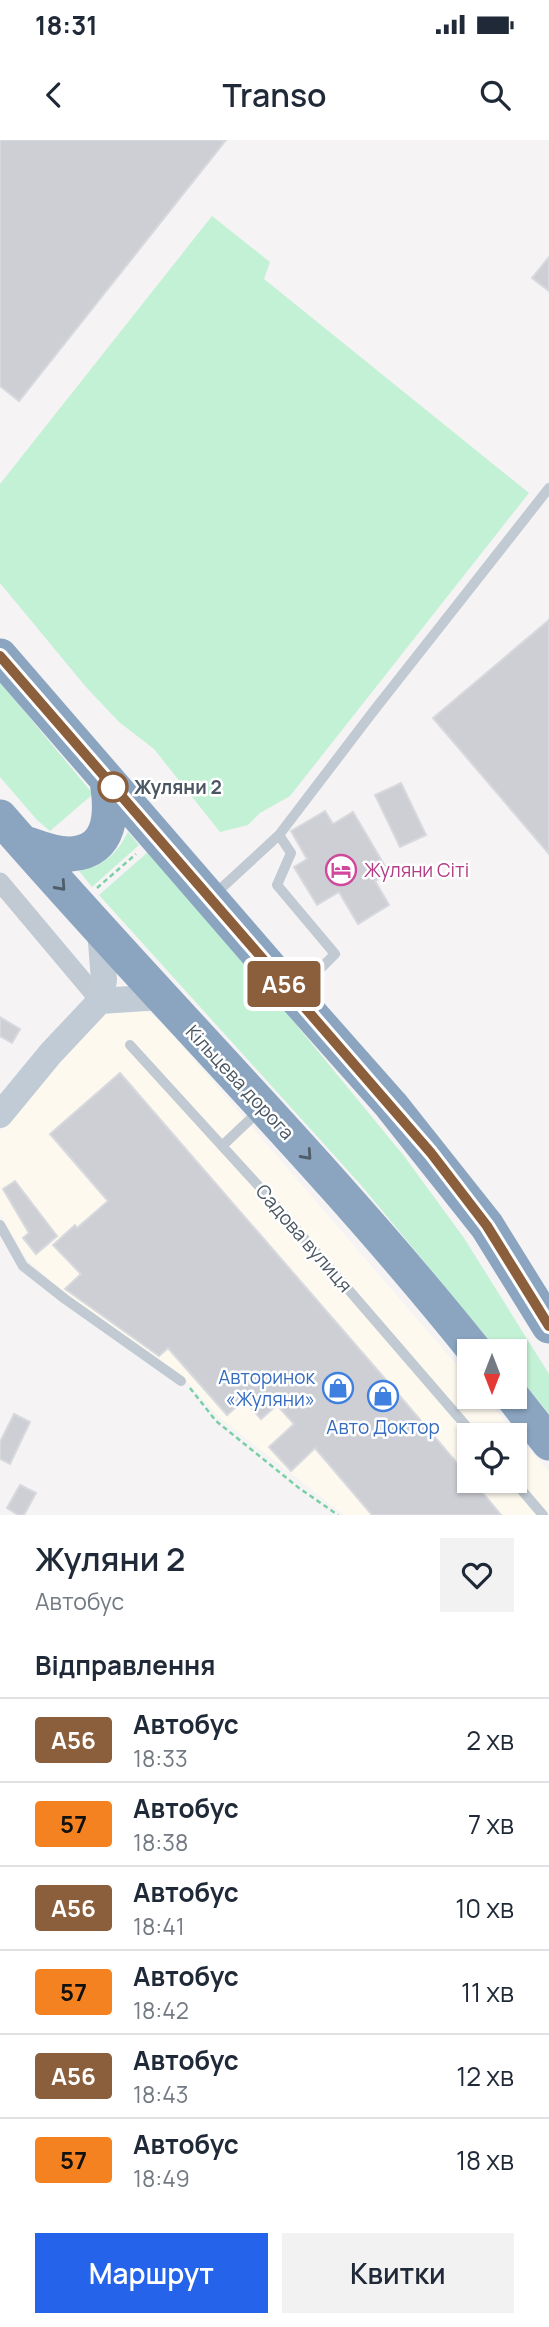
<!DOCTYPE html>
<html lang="uk">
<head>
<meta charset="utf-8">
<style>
	body { margin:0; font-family:Manrope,sans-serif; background:#f2f2f3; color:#1f2937; height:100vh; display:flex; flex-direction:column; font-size:26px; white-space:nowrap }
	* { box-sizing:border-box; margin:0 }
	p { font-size:23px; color:#747a83 }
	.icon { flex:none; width:38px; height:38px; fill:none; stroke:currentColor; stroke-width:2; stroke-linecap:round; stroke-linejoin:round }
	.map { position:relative; height:1375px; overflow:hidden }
	.drawer { display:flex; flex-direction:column; background:#fff; flex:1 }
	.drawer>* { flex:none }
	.badge { padding:0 14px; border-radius:5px; font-size:24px; line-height:46px }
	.needle { width:46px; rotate:180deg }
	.controls { position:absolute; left:457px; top:1199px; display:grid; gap:14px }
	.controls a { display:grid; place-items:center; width:70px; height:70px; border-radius:0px; background:#fff; box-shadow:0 2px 5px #0004; font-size:35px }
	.map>.badge { position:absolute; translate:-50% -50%; box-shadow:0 0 0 4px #fff }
	h2 { padding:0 35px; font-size:26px; line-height:63px }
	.round { display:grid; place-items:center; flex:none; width:74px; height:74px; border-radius:0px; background:#f2f2f3 }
	.overview { display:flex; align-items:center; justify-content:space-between; height:119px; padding:0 35px }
	h1 { font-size:33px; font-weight:600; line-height:52px }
	.cta { display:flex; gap:14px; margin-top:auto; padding:14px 35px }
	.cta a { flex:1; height:80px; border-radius:0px; background:#2563eb; color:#fff; font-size:28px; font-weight:600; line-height:80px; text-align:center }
	.cta a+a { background:#f2f2f3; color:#1f2937 }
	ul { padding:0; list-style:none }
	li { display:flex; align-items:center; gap:21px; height:84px; padding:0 35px; border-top:2px solid #e0e1e3 }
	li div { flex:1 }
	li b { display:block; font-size:26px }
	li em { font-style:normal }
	li .badge { min-width:77px; font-weight:700; text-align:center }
	.status { display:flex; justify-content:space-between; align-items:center; height:49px; padding:0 35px; background:#fff; direction:ltr }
	.status svg { height:19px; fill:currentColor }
	header { display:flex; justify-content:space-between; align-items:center; height:91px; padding:0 35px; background:#fff; font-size:32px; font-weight:600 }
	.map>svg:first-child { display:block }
	.commercial { fill:#fdf9ef; fill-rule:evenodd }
	.green { fill:#c3f1d5 }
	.building { fill:#cdcfd5; stroke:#d7d9de; stroke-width:2 }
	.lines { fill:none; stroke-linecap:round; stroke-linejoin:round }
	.path { stroke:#7ad0a6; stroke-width:2.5; stroke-dasharray:5 3.5; stroke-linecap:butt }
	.lane { stroke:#c1cad2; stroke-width:10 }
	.street { stroke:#c1cad2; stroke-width:19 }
	.secondary { stroke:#c1cbd6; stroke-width:26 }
	.highway { stroke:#8ba5c1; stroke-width:35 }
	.oneway { stroke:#505e6b }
	.line-casing { stroke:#fff; stroke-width:16 }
	.line { stroke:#8b5e3c; stroke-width:10 }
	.stop-dot { fill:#fff; stroke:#8b5e3c; stroke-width:3.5 }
	.labels { text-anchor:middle; stroke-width:5; stroke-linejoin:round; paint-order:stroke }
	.stop-label { font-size:19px; font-weight:bold; fill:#4a5661; stroke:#fff; text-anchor:start }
	.hotel-label { font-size:19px; fill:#b23c85; stroke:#fff; text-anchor:start }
	.street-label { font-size:19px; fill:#4a5661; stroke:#fff }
	.shop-label { font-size:19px; fill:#366cbe; stroke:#fff; text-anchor:end }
</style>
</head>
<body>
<div class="status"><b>18:31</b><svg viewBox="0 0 49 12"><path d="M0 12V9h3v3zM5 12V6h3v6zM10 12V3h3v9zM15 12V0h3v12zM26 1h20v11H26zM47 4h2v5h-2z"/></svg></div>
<header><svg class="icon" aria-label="back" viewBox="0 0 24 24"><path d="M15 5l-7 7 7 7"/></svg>Transo<svg class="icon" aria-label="search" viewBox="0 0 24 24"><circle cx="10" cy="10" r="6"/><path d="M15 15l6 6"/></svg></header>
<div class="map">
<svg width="549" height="1375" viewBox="0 0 549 1375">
	<rect width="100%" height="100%" fill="#f5f3f3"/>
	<path class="commercial" d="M 127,866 L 148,872 L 164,885 L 469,1239 L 469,1256 L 484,1257 L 549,1332 L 549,1375 L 344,1375 L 220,1278 L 179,1233 L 68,1156 L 27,1120 L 0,1074 L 0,992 L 69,904 L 96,877 ZM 469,1295 L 514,1295 L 514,1340 L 469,1340 Z"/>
	<path class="green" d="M 212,76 L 270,122 L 264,139 L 529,353 L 290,656 L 260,673 L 248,685 L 220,692 L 154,609 L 119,582 L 86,547 L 0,443 L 0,344 Z
		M 0,542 L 93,654 L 50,691 L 37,680 L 0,637 Z
		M 128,692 L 139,705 L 92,747 L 79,731 C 103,726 117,714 128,692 Z
		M 148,712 L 284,870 L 404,1016 L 464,1098 L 549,1234 L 549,1274 L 515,1232 L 514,1211 L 498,1211 L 361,1045 L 99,755 Z"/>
	<path class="building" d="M 0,0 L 226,0 L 19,261 L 0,246 Z
		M 549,117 L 549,151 L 532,138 Z
		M 549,480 L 549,714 L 433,578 Z
		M 401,643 L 426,695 L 400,707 L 375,655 Z
		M 325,671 L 333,684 L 353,672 L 389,733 L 375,741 L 389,765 L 358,784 L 339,752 L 317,765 L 294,727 L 307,719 L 291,691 Z
		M 0,877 L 20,889 L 12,903 L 0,896 Z
		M 120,933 L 393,1248 L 469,1337 L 469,1340 L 472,1340 L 501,1375 L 372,1375 L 315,1308 L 291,1331 L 269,1307 L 294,1284 L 277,1265 L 261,1279 L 244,1260 L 227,1275 L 168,1208 L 159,1216 L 65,1149 L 81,1134 L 53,1105 L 75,1085 L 77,1088 L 108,1061 L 50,994 Z
		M 15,1041 L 57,1096 L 36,1114 L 23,1098 L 29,1093 L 3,1049 Z
		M 14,1274 L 30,1282 L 10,1324 L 0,1319 L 0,1302 Z
		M 20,1345 L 36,1353 L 24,1375 L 18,1375 L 7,1368 Z"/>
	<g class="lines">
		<path class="path" d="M 97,748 L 136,714
			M 190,1248 L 216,1281 L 299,1348 L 338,1375"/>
		<path class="lane" d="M 279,695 L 291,713 L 277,745 L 335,814 L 319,830 L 302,854
			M 215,754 L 279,695 L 372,573 L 549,348
			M 130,905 L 265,1053 L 474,1295
			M 222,1006 L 258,972
			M 0,1085 L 23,1126 L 65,1159 L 181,1241
			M 513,1340 L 543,1375"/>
		<path class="street" d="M 0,742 L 100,861"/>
		<path class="secondary" d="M 100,861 L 161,857
			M 0,975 L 51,913 L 100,861 L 104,840 L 100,790"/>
		<path class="highway" d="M 0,516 L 298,860 L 391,965 L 487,1086 L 549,1186
			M 0,677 C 156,857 326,1025 475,1211
			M 22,702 C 37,707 54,715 71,714 C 113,711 112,671 107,641
			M 512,1256 L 549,1303"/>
	</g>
	<defs><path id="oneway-chevron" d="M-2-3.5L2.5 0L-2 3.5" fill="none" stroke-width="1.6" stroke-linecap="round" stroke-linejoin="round" transform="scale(1.75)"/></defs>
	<g class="oneway">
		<use href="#oneway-chevron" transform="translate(61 746) rotate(48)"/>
		<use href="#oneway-chevron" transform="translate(307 1015) rotate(48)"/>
	</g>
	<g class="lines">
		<g class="line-casing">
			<path id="line" d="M 0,516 L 431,1013 L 487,1086 L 549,1186"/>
		</g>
		<use href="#line" class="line"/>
	</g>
	<defs>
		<g id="hotel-ring" transform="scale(1.575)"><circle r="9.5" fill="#fff" stroke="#d1479c" stroke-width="1.5"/><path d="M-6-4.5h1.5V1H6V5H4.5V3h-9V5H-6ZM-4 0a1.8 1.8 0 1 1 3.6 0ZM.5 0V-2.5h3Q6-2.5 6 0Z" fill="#d1479c"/></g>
		<g id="shop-ring" transform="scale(1.575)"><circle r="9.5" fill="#fff" stroke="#3f7fe0" stroke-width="1.5"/><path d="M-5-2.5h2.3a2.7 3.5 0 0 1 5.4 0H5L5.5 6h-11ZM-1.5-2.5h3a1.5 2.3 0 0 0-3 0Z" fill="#3f7fe0"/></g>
	</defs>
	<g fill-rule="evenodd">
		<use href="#hotel-ring" x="341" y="730"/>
		<use href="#shop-ring" x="338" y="1248"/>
		<use href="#shop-ring" x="383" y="1256"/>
	</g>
	<circle class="stop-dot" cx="113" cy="647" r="14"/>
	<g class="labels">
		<g class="stop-label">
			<text x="134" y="654">Жуляни 2</text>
		</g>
		<g class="hotel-label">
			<text x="364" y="737">Жуляни Сіті</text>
		</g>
		<g class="street-label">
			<text transform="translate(240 942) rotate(47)" y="7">Кільцева дорога</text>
			<text transform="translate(304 1098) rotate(49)" y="7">Садова вулиця</text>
		</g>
		<g class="shop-label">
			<text x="315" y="1244">Авторинок<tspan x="315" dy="22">«Жуляни»</tspan></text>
			<text x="383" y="1294" text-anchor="middle">Авто Доктор</text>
		</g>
	</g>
</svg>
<div class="controls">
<a><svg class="needle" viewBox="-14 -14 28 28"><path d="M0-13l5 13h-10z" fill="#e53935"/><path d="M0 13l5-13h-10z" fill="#747a83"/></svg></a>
<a><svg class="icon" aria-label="locate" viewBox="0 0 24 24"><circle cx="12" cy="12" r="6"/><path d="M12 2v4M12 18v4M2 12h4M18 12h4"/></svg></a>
</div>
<b class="badge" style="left:284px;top:844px;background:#8b5e3c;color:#fff">A56</b>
</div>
<section class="drawer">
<div class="overview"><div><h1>Жуляни 2</h1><p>Автобус</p></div><a class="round"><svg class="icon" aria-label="heart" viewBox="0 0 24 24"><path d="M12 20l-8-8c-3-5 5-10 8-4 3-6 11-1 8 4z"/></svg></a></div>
<h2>Відправлення</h2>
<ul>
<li><span class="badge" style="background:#8b5e3c;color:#fff">A56</span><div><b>Автобус</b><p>18:33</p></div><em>2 хв</em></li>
<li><span class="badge" style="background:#f58220;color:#111">57</span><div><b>Автобус</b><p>18:38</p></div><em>7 хв</em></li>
<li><span class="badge" style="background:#8b5e3c;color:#fff">A56</span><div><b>Автобус</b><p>18:41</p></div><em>10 хв</em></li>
<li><span class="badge" style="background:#f58220;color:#111">57</span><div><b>Автобус</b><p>18:42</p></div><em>11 хв</em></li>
<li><span class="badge" style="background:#8b5e3c;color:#fff">A56</span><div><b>Автобус</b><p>18:43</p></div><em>12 хв</em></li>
<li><span class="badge" style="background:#f58220;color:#111">57</span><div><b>Автобус</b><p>18:49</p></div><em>18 хв</em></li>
</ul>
<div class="cta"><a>Маршрут</a><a>Квитки</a></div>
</section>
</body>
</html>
